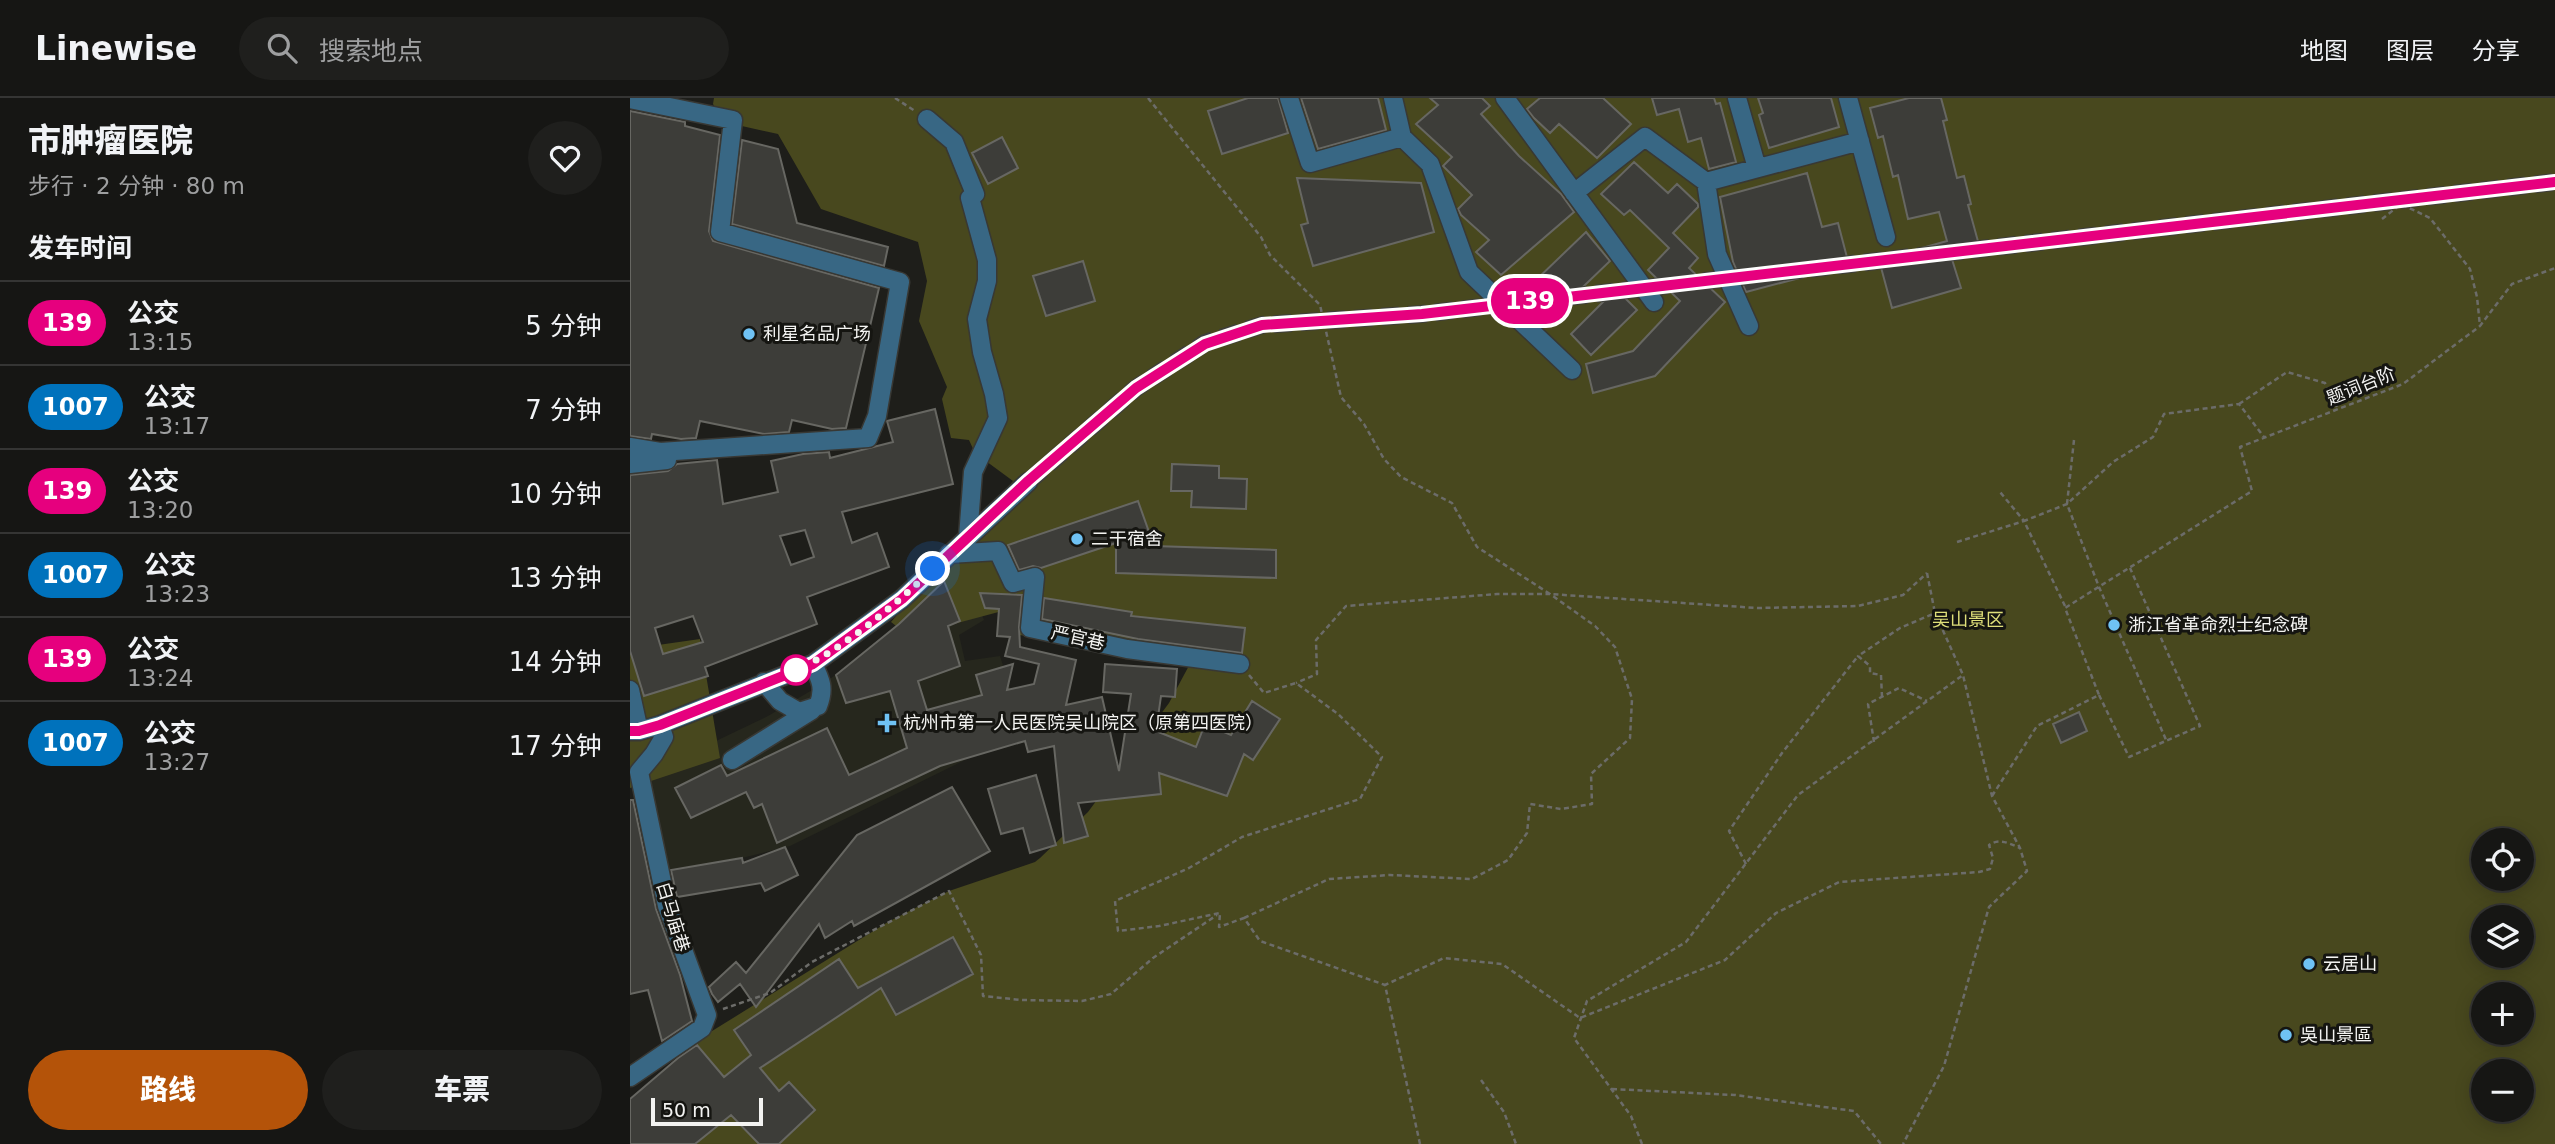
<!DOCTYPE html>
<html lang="zh">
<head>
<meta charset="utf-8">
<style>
	body { margin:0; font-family:"DejaVu Sans","Noto Sans SC",sans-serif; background:#1f1f1d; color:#f1f3f6; height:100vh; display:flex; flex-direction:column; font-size:26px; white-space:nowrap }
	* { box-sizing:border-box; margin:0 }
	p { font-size:23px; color:#9e9fa0 }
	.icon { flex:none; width:38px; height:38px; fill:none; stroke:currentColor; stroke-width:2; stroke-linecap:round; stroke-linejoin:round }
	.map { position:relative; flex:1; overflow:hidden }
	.drawer { display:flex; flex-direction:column; background:#161614; width:630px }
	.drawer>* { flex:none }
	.badge { padding:0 14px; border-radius:23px; font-size:24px; line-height:46px }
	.buttons { position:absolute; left:1841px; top:730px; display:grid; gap:14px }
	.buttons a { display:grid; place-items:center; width:63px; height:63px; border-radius:50%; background:#161614; box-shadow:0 4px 18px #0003,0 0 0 2px #353534; font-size:35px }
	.scale { position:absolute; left:21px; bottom:18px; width:112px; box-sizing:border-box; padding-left:7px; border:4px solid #f3f3f1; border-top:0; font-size:19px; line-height:24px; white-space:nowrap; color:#f3f3f1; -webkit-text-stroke:5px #151511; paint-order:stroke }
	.you { position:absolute; width:35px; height:35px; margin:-18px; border:5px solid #fff; border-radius:50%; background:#1a73e8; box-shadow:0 0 0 10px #1a73e833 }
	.map>.badge { position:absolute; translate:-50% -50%; box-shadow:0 0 0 4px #fff }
	h2 { padding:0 28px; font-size:26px; line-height:63px }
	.round { display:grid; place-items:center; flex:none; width:74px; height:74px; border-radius:37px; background:#1f1f1d }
	.head { display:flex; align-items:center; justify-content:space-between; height:119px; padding:0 28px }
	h1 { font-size:33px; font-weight:800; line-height:52px }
	.action { display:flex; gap:14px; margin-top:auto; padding:14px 28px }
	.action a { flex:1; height:80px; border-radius:42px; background:#b45309; color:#fff; font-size:28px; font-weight:800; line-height:80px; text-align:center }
	.action a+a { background:#1f1f1d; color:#f1f3f6 }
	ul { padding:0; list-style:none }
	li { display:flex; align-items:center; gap:21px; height:84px; padding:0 28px; border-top:2px solid #353534 }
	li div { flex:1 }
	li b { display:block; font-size:26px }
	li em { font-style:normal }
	li .badge { min-width:77px; font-weight:700; text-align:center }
	header { display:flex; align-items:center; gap:42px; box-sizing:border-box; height:98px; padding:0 35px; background:#161614; border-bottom:2px solid #353534 }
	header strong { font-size:33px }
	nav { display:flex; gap:38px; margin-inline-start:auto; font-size:24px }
	.search { width:490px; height:63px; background:#1f1f1d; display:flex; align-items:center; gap:18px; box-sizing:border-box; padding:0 24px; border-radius:38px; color:#9e9fa0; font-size:26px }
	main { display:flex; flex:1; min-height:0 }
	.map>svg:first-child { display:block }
	.built { fill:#26271d }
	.green { fill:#48481e; fill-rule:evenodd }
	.building { fill:#3d3d39; stroke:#676762; stroke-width:2; fill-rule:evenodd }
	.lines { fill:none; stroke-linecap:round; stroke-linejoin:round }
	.minor-tunnel { stroke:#3e3e3a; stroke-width:18; stroke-dasharray:18 9; stroke-linecap:butt }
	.minor-casing { stroke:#383834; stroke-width:21 }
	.path { stroke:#6c6c69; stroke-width:2.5; stroke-dasharray:5 3.5; stroke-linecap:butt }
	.minor { stroke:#386784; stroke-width:18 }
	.line-casing { stroke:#fff; stroke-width:16 }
	.line { stroke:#e6007e; stroke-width:10 }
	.walk { stroke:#f3f3f1; stroke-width:7; stroke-dasharray:0 12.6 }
	.poi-dot { fill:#6fc2f4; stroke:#151511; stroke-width:2.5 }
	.stop-dot { fill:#fff; stroke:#e6007e; stroke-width:3.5 }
	.labels { text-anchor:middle; stroke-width:6; stroke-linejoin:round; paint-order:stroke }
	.poi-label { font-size:18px; fill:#f3f3f1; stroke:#151511; text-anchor:start }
	.street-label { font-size:18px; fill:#f3f3f1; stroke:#151511 }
	.park-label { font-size:18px; fill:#dfdf7a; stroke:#151511 }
</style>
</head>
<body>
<header>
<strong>Linewise</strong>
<div class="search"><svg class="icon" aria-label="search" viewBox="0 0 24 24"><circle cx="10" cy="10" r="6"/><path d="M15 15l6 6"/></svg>搜索地点</div>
<nav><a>地图</a><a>图层</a><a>分享</a></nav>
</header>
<main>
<section class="drawer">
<div class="head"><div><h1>市肿瘤医院</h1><p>步行 · 2 分钟 · 80 m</p></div><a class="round"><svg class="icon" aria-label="heart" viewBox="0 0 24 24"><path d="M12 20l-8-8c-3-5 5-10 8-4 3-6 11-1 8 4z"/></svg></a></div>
<h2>发车时间</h2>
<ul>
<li><span class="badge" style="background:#e6007e;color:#fff">139</span><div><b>公交</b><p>13:15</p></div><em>5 分钟</em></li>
<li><span class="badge" style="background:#0072bc;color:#fff">1007</span><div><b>公交</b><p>13:17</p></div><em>7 分钟</em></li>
<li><span class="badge" style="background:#e6007e;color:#fff">139</span><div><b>公交</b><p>13:20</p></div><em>10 分钟</em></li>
<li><span class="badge" style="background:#0072bc;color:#fff">1007</span><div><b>公交</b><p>13:23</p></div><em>13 分钟</em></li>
<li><span class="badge" style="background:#e6007e;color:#fff">139</span><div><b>公交</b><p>13:24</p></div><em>14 分钟</em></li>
<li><span class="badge" style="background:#0072bc;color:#fff">1007</span><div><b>公交</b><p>13:27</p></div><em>17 分钟</em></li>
</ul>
<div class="action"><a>路线</a><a>车票</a></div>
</section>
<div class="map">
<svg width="1925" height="1046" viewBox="0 0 1925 1046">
	<rect width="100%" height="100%" fill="#1e1e1a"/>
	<path class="built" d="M 338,483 L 354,522 L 329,537 L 335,563 L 370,558 L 394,633 L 160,748 L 112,760 L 36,772 L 17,676 L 138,618 L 194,585 Z"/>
	<path class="green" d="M 84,0 L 1925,0 L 1925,1046 L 0,1046 L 0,1001 L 74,938 L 258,824 L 319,793 L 405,764 L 410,760 L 458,714 L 539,605 L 562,562 L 383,536 L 376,512 L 279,538 L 261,524 L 383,383 L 345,355 L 339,342 L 321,340 L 312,301 L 317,289 L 289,223 L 297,183 L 288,144 L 191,111 L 148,36 L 94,24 L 83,6 ZM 1853,742 L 1892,742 L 1892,780 L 1853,780 ZM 1853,819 L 1892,819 L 1892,858 L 1853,858 ZM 1853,896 L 1892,896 L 1892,934 L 1853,934 ZM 1853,973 L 1892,973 L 1892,1012 L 1853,1012 Z
		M 70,541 L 90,660 L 0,690 L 0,551 Z"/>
	<path class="building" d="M 618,0 L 648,0 L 658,35 L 592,56 L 578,13 Z
		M 671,0 L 748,0 L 756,32 L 688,51 Z
		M 800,0 L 852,0 L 860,8 L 851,16 L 889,58 L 931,96 L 944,114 L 871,177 L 846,154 L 859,142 L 831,117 L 828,111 L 842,97 L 813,68 L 822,59 L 786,26 L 808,7 Z
		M 910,0 L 973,0 L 1001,26 L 967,60 L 929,26 L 920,35 L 904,20 L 897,11 Z
		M 1022,0 L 1084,0 L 1086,6 L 1090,5 L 1106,64 L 1079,71 L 1071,40 L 1058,44 L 1049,11 L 1027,17 Z
		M 1128,0 L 1201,0 L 1209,29 L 1139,50 L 1129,17 L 1133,15 Z
		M 1279,0 L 1311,0 L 1317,22 L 1313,23 L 1327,80 L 1334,78 L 1341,106 L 1338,107 L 1349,147 L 1320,155 L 1331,190 L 1262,210 L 1249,162 L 1317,143 L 1309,114 L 1278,121 L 1268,77 L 1263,79 L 1253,38 L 1248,40 L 1240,10 Z
		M 0,13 L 55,24 L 55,28 L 90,37 L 79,133 L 83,143 L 249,190 L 216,330 L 202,331 L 162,322 L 159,334 L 134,336 L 70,323 L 66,340 L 51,341 L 22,336 L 21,341 L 0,338 Z
		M 372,39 L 388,70 L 358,86 L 342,55 Z
		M 112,42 L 148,51 L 167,125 L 258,149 L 254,168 L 102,126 Z
		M 1004,64 L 1038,95 L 1047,86 L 1068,106 L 1068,109 L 1043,135 L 1068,160 L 1059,170 L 1095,204 L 1025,278 L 963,295 L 956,266 L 1003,253 L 1050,203 L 1018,172 L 1039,150 L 1000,112 L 994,117 L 971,96 Z
		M 1177,75 L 1192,129 L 1208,125 L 1219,167 L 1116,194 L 1103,164 L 1090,99 Z
		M 667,80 L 791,85 L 804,134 L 683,168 L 671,127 L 678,125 Z
		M 956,134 L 980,163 L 931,210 L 905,183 Z
		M 453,163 L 465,203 L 416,218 L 403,178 Z
		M 986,191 L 1007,212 L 961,257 L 941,236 Z
		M 305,311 L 323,386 L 212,414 L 222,445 L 247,435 L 259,469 L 177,499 L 187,526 L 75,569 L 78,578 L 14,598 L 0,553 L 0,377 L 38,373 L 47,366 L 87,362 L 93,406 L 148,394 L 141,363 L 173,356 L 199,354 L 200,360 L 263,344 L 257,323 ZM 175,432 L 184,459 L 161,467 L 150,438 ZM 63,518 L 73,544 L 33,556 L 25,530 Z
		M 542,366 L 589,368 L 589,380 L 617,381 L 616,411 L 561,409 L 562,393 L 541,393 Z
		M 508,403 L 524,448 L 646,452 L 646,480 L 486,475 L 486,445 L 411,470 L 403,468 L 389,472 L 378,447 Z
		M 314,483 L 330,523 L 318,528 L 330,568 L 288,583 L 297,612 L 352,597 L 346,577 L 383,566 L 377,592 L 404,586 L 409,566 L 375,558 L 380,539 L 367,538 L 369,511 L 355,510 L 350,495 L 392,497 L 389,529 L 390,549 L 446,562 L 436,607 L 472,599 L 489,673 L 501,596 L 473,594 L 475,566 L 547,571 L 545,599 L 531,598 L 526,633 L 566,649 L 575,626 L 601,637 L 622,603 L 650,621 L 623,662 L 614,656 L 597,698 L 529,675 L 531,696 L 448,705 L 458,738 L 434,745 L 424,648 L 398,654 L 395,643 L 310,668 L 147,745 L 132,706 L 124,710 L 116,694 L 61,720 L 45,690 L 91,667 L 97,678 L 197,630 L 219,677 L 277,650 L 260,593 L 216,605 L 206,577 L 269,526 Z
		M 414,500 L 502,514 L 501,518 L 615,530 L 612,555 L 508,541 L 412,521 Z
		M 1449,614 L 1457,633 L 1431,645 L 1423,626 Z
		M 406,677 L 426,747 L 400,755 L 393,730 L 371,736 L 358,691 Z
		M 322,689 L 360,753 L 224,828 L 222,823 L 195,840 L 189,826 L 126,909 L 110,886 L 88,904 L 82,896 L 79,889 L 106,864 L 116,875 L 227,737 Z
		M 0,702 L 3,702 L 26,811 L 50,877 L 62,923 L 32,943 L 18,892 L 0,896 Z
		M 155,749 L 168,777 L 135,793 L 131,785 L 47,799 L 41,772 L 112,760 L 113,765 Z
		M 323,839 L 343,876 L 266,917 L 251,890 L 130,970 L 149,993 L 159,984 L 185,1012 L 149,1046 L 129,1046 L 101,1017 L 65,1046 L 0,1046 L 0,1001 L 48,960 L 67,947 L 94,979 L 121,957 L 104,932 L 209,861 L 228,890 Z"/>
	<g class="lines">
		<path class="minor-tunnel" d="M 398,384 L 506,290 L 575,245 L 632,227 L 792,216 L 1925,84"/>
		<g class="minor-casing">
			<path id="minor" d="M 659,0 L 680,65 L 772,39 L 763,0
				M 875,0 L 1024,204
				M 1107,0 L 1127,70
				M 1218,0 L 1256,139
				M 0,1 L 103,22 L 90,134 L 270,184 L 247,318 L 238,340 L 30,354 L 0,349
				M 297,21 L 324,44 L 345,96 L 340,100 L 357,162 L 357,183 L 347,221 L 352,254 L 364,296 L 368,320 L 343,374 L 338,439
				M 772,39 L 800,66 L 839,174 L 942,272
				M 1076,84 L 1087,156 L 1119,228
				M 944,95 L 1015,39 L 1076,84 L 1230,43
				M 0,366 L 37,362
				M 319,456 L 368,453 L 383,485 L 405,479 L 400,530 L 497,551 L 610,566
				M 134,584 L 150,603 L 169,614 L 188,608 C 195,591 191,582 183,566
				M 0,592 L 9,633
				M 0,633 L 9,633 L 30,627 L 183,566 L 272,501 L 398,384
				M 102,662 L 182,612
				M 0,979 L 72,930 L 77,917 L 37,808 L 9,674 L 24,656 L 34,639 L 30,627"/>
		</g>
		<path class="path" d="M 265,0 L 285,13
			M 518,0 L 631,139 L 640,157 L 690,207 L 711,299 L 734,326 L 754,361 L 771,379 L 822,405 L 847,449 L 920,496 L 1127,510 L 1228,508 L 1273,497 L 1297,475
			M 1752,121 L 1771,106 L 1800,120 L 1840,171 L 1847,199 L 1850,228 L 1882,186 L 1925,170
			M 1609,306 L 1657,274 L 1695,285 L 1708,311
			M 1444,342 L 1437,406 L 1469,489 L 1537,644
			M 1327,444 L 1394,423 L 1370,394
			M 1297,475 L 1305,515 L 1333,577
			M 1435,508 L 1394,423 L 1437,406 L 1483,364 L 1523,339 L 1534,316 L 1609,306 L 1634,339
			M 619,577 L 634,595 L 666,585 L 708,616 L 752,659 L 730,701 L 612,739 L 559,770 L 485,803 L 488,833 L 529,828 L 590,815 L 589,829 L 614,820 L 630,843 L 755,887
			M 1469,597 L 1499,659 L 1570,628 L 1500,470
			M 1252,599 L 1251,577 L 1240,575 L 1240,568 L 1228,558 L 1270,530 L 1305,515
			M 1244,644 L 1238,606 L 1269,590 L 1297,603
			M 1362,698 L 1407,628 L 1469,597 L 1435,510 L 1622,393 L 1610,349 L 1773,286 L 1850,228
			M 1116,766 L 1099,733 L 1152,655 L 1228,558
			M 614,820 L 699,781 L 760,777 L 842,781 L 878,762 L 897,735 L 900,706 L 931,711 L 962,706 L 961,676 L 1000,640 L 1002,601 L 985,549 L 965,528 L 920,496 L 867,496 L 716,508 L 686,542 L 687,576 L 666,585
			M 93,911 L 140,895 L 182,864 L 319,793 L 351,857 L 353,898 L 391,902 L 452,903 L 481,896 L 523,860 L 587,817
			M 851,982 L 874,1014 L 886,1046
			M 982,991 L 1105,997 L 1224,1013 L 1251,1046
			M 790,1046 L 755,887 L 814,860 L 872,866 L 950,920 L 1095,862 L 1146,815 L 1209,784 L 1349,774 L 1360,771 L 1363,760 L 1359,747 C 1370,740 1378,745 1390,750
			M 1012,1046 L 1001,1018 L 944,940 L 957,903 L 1056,844 L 1168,697 L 1333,577 L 1362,698 L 1390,750 L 1397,773 L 1359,809 L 1314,968 L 1273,1046"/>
		<use href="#minor" class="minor"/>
	</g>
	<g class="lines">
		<g class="line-casing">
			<path id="line" d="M 0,633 L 9,633 L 30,627 L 183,566 L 272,501 L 398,383 L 506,290 L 575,246 L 632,227 L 792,216 L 1925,84"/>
		</g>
		<use href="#line" class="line"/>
		<path class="walk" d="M 166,572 L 159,575 C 208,556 265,507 303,471"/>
	</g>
	<g class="poi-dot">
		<circle cx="119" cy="236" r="7"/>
		<circle cx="447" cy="441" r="7"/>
		<circle cx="1484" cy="527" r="7"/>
		<path d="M253.5 614.5h7v7h7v7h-7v7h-7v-7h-7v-7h7z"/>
		<circle cx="1679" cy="866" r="7"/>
		<circle cx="1656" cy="937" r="7"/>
	</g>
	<circle class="stop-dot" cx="166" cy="572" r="14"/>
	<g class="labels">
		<g class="poi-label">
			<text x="133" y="242">利星名品广场</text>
			<text x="461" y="447">二干宿舍</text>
			<text x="1498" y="533">浙江省革命烈士纪念碑</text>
			<text x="273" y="631">杭州市第一人民医院吴山院区（原第四医院）</text>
			<text x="1693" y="872">云居山</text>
			<text x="1670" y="943">吳山景區</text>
		</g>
		<g class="street-label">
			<text transform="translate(1731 288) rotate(-22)" y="6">题词台阶</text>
			<text transform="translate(448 540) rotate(13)" y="6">严官巷</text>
			<text transform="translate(43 819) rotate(73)" y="6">白马庙巷</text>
		</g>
		<g class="park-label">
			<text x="1338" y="528">吴山景区</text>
		</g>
	</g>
</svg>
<div class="buttons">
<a><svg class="icon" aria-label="locate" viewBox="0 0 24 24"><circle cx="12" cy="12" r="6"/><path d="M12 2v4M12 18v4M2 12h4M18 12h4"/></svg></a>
<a><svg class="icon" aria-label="layers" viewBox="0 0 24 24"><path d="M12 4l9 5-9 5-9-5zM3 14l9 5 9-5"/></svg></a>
<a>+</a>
<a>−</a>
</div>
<div class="scale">50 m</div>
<div class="you" style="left:303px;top:471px"></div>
<b class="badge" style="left:900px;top:203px;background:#e6007e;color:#fff">139</b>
</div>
</main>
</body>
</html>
